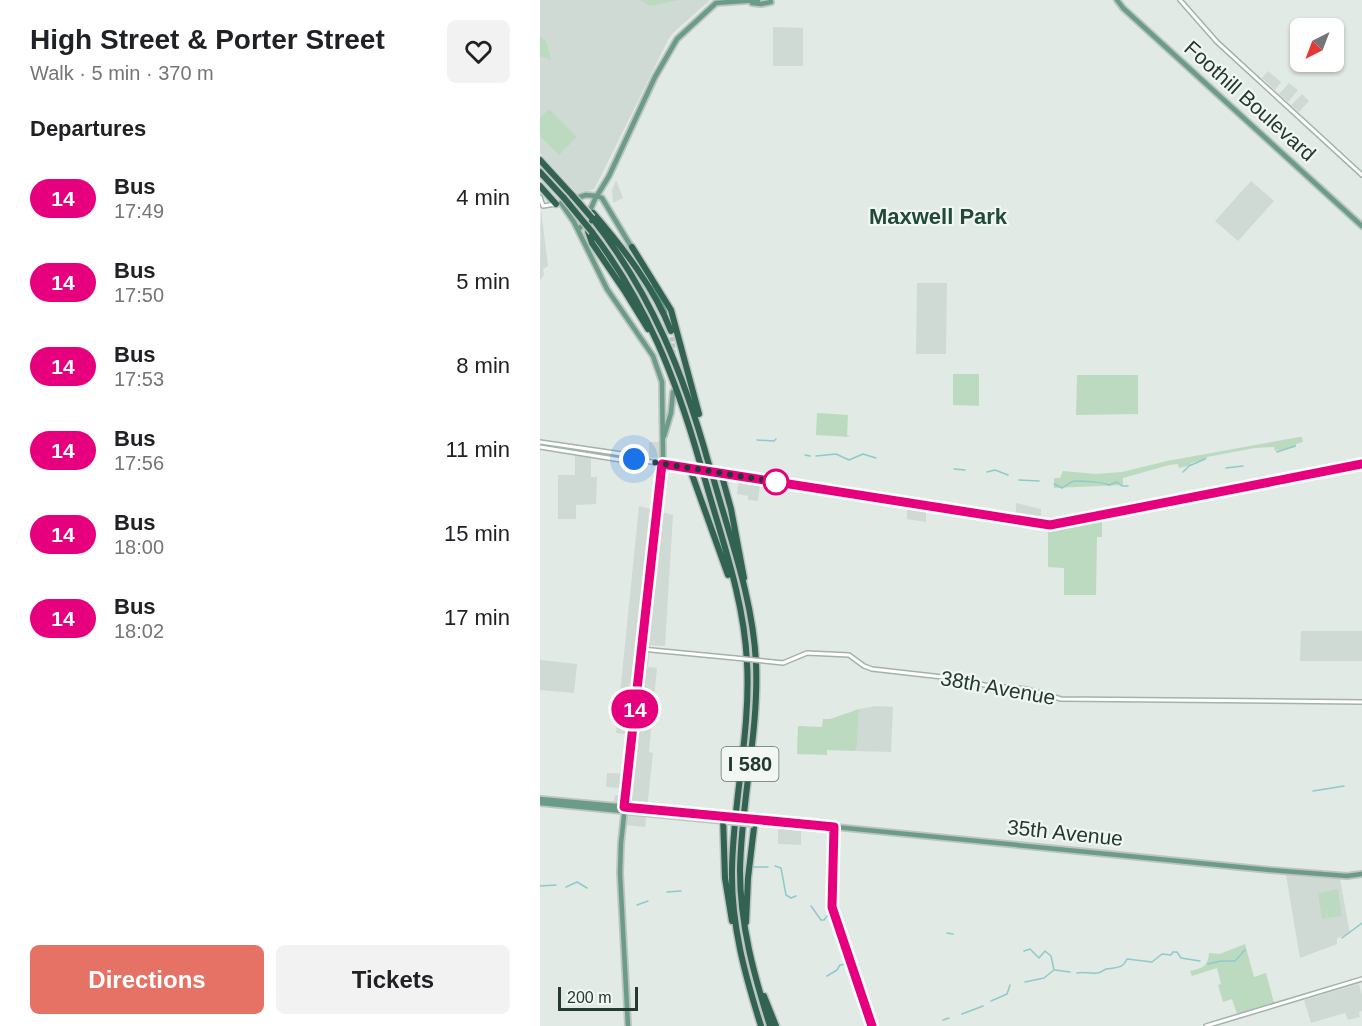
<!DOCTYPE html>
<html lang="en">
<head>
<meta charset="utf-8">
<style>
	body { margin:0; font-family:Arial,sans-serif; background:#f2f2f2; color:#202124; height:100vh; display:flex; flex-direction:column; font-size:22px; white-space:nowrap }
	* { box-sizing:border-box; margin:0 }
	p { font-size:20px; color:#757577 }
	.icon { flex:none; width:33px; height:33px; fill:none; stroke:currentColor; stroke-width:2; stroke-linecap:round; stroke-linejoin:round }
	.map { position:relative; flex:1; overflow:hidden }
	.sheet { display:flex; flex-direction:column; background:#fff; width:540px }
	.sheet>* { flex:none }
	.badge { padding:0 12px; border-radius:20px; font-size:21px; line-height:39px }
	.needle { width:39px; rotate:222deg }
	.controls { position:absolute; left:750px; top:18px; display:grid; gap:12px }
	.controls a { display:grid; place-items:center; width:54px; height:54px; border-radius:9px; background:#fff; box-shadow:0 2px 4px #0004; font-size:30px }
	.scale { position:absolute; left:18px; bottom:15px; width:80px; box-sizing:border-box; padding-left:6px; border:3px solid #233a30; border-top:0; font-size:16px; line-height:21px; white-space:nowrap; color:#233a30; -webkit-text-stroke:4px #f2f7f4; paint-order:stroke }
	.you { position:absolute; width:30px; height:30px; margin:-15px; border:4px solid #fff; border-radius:50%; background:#1a73e8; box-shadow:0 0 0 9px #1a73e833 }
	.map>.badge { position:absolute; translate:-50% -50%; box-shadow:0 0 0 3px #fff }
	h2 { padding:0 30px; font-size:22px; line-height:54px }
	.round { display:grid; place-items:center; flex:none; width:63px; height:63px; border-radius:9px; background:#f2f2f2 }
	.overview { display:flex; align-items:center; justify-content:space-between; height:102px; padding:0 30px }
	h1 { font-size:28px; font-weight:800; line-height:45px }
	.primary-button { display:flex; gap:12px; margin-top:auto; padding:12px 30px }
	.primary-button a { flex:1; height:69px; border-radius:9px; background:#e57265; color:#fff; font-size:24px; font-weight:800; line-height:69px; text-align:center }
	.primary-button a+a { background:#f2f2f2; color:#202124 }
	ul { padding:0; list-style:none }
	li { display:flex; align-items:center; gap:18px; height:84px; padding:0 30px }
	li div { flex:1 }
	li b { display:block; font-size:22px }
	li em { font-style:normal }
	li .badge { min-width:66px; font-weight:700; text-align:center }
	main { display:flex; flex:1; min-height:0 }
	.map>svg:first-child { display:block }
	.built { fill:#d0dad4 }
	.green { fill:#bcdac0 }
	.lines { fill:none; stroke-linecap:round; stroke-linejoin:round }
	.stream { stroke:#8ecacb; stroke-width:1.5 }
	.major-tunnel { stroke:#bbc7c1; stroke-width:4.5; stroke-dasharray:4.5 2; stroke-linecap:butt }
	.minor-casing { stroke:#a4b2ab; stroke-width:6 }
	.major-casing { stroke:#bdc4c1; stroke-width:8 }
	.highway-casing { stroke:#bdc4c1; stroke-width:9 }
	.minor { stroke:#fff; stroke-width:3 }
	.major { stroke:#6a9c88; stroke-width:4.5 }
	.highway { stroke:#326352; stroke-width:6 }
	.minor-bridge-casing { stroke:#a4b2ab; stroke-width:6; stroke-linecap:butt }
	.major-bridge-casing { stroke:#bdc4c1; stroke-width:8; stroke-linecap:butt }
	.highway-bridge-casing { stroke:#bdc4c1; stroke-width:9; stroke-linecap:butt }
	.minor-bridge { stroke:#fff; stroke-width:3 }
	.major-bridge { stroke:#6a9c88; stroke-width:4.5 }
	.highway-bridge { stroke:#326352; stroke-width:6 }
	.line-casing { stroke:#fff; stroke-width:14 }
	.line { stroke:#e6007e; stroke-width:9 }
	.walk { stroke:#233a30; stroke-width:6; stroke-dasharray:0 10.8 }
	.stop-dot { fill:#fff; stroke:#e6007e; stroke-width:3 }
	.labels { text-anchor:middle; stroke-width:4.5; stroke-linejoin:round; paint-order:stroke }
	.shield { fill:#f2f7f4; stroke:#61736b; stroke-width:1.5 }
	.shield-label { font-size:20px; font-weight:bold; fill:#233a30 }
	.street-label { font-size:21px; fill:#233a30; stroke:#f2f7f4 }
	.neighbourhood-label { font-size:22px; font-weight:bold; fill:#214a3a; stroke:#f2f7f4 }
</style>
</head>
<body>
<main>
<section class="sheet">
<div class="overview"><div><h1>High Street &amp; Porter Street</h1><p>Walk · 5 min · 370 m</p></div><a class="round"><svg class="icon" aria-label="heart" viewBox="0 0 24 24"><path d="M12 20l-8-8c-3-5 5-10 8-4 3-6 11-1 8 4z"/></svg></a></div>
<h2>Departures</h2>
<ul>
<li><span class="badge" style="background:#e6007e;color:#fff">14</span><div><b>Bus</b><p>17:49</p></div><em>4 min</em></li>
<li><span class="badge" style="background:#e6007e;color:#fff">14</span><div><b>Bus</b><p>17:50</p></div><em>5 min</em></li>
<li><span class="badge" style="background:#e6007e;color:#fff">14</span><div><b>Bus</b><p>17:53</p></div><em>8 min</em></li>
<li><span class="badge" style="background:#e6007e;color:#fff">14</span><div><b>Bus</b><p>17:56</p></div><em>11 min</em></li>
<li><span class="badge" style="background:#e6007e;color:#fff">14</span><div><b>Bus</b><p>18:00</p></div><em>15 min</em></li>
<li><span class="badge" style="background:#e6007e;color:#fff">14</span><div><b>Bus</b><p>18:02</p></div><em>17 min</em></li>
</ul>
<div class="primary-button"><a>Directions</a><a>Tickets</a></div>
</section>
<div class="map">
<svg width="822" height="1026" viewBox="0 0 822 1026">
	<rect width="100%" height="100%" fill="#e1eae5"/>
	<path class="built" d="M 0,0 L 170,0 L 133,33 L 128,40 L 58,182 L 54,189 L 42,193 L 37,193 L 0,153 Z
		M 233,27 L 263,28 L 263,66 L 233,66 Z
		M 728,71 L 741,82 L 735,90 L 722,78 Z
		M 749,83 L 758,90 L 748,102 L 739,94 Z
		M 762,94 L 769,101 L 759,112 L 751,105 Z
		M 76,180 L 83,198 L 73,203 L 72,190 Z
		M 711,181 L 734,201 L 698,241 L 675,221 Z
		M 1,210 L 8,266 L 3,269 L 4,275 L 0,280 Z
		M 377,283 L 407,283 L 406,354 L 376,354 Z
		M 109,442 L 119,442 L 119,458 L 109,457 Z
		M 35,455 L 51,458 L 51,477 L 57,477 L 56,504 L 36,505 L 36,519 L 18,519 L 18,475 L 35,475 Z
		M 199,481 L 220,484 L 218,501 L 208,500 L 208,496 L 197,494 Z
		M 476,503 L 501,509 L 501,519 L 476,515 Z
		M 99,506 L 133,515 L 125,646 L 110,645 L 108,667 L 117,668 L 109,752 L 113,753 L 105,827 L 84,825 L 87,805 L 73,804 L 75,795 L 78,795 L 79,788 L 66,787 L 67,773 L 89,774 L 94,735 L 76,733 Z
		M 367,508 L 386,511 L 386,522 L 367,519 Z
		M 761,631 L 822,631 L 822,661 L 760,661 Z
		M 0,660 L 37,664 L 34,693 L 0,690 Z
		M 336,706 L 353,707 L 351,752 L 315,751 L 317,746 L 319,709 Z
		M 238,826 L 261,828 L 261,845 L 238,844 Z
		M 746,875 L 800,879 L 810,934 L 797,938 L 797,944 L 760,958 Z
		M 819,984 L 822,995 L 822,1011 L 819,1012 L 820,1017 L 808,1020 L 805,1013 L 771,1023 L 764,1000 Z"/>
	<path class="green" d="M 100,0 L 139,0 L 110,6 Z
		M 0,36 L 6,41 L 11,60 L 0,56 Z
		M 9,109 L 37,137 L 19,155 L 0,136 L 0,118 Z
		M 413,374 L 439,374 L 439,406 L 413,405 Z
		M 537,375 L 598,375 L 598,414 L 536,415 Z
		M 277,413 L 308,415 L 307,435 L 310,437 L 276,435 Z
		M 759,437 L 762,437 L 763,442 L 756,444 L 756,447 L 735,451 L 734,447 L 715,448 L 667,457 L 667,459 L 651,463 L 651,465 L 639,468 L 638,464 L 629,465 L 583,478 L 583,485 L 514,488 L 514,478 L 520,478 L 523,471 L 556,474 L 582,472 L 627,461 Z
		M 562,518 L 562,537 L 557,537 L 556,595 L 524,595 L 524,568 L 508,567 L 508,529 Z
		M 319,709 L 317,746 L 315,751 L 287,750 L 287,755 L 257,754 L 258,726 L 282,727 L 283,719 L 290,719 Z
		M 798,889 L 802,916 L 788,918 L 786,909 L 787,918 L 782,919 L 778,893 Z
		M 705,944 L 714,977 L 726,973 L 734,1003 L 697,1014 L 692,999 L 683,1002 L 678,985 L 681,984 L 677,968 L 652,976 L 650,971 C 662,968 668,967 669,953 L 680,954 Z"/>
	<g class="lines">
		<path class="stream" d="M 217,440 L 234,441 L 236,439
			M 737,452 L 755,446
			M 265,455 L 270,456
			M 276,456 L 296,454 L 309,460 L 323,454 L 336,458
			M 686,468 L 703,466
			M 414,469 L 425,470
			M 447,472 L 455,470 L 468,475
			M 643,472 L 649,466 L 665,459
			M 479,480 L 499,481
			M 514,484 L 522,488 C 526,486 531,481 535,481 C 543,481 563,482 569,485 L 577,482 L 582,486 L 588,486
			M 773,791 L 804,786
			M 235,866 L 241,868 L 246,895 L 251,898 L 256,896
			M 214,867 L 228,867
			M 0,886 L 16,885
			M 26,887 L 37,882 L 47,888
			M 127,892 L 141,891
			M 97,905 L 108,901
			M 271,906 L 281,920 L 284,920 L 288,915
			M 407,933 L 413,934
			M 802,938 L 822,923
			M 484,951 L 490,949 L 499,958 L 505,951 L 511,956 L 514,970
			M 668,964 L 681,961 L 695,961 L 705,950
			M 515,970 L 530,972
			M 537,973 C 544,971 549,974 557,973 C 561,973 562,971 566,969 C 575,967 582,970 587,959 L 612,962 L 622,954 L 631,955 L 633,952 L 637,952 L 641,958 L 660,961
			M 287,976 L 297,970 L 300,965 L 308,964
			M 485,982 L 504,978 L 514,970
			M 451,1001 L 467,994 L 470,985
			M 422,1014 L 443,1006
			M 403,1020 L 409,1018"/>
		<path class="major-tunnel" d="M 132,337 L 134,356"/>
		<g class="minor-casing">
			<path id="minor" d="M 640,0 L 677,42 L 822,175
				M 0,197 L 3,206 L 16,204
				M 0,442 L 82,454 L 85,457 L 122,464
				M 0,447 L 81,460 L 85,457
				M 101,649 L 195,658
				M 224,661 L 243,663 L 267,653 L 309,655 L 324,666 L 332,669 L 429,680 L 444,685 L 486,689 L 521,699 L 822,702
				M 294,827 L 292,907 L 332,1026
				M 666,1026 L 822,979"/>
		</g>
		<g class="major-casing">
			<path id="major" d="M 577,0 L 583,8 L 822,226
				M 212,3 L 221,4 L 231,2
				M 57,196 L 62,198 L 92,248
				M 24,202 L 46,195 L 57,196
				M 21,203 L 34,222 L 67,289 L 113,356 L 122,382 L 123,456 L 81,843 L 80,873 L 88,1026
				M 38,230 L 45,222 L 55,199 L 69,176 L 115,77 L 137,39 L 176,3 L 218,0
				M 113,287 L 125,312
				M 124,436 L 131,413 L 133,392
				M 122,464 L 510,525 L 822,464
				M 0,799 L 184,816
				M 0,803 L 185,821
				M 204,818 L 730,870 L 807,876 L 822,874"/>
		</g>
		<g class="highway-casing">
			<path id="highway" d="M 0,160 L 33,196
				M 0,172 L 24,198
				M 0,186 L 16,204
				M 49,213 L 48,231 L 52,243 L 84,290 L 108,329
				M 53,213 C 83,248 114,287 131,331
				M 52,218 C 111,293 144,374 169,465
				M 52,232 C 106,303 136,378 160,463
				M 92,247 L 131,310 L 159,414
				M 150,469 L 188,575
				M 181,473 L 191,509 L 204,578
				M 164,476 C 181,537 204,598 207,662 C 211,731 193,801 192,870 C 191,925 205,975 221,1026
				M 173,477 C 190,538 213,599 216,663 C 219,732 201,801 200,871 C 200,925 214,975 230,1026
				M 183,816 L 185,878 L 192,921
				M 206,922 L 208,878 L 215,819
				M 224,996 L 236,1026"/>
		</g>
		<use href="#minor" class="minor"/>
		<use href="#major" class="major"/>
		<use href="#highway" class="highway"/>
		<g class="minor-bridge-casing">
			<path id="minor-bridge" d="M 195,658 L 224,661"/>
		</g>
		<g class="major-bridge-casing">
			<path id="major-bridge" d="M 186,816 L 204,818
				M 186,821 L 213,824"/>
		</g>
		<g class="highway-bridge-casing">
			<path id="highway-bridge" d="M 33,196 L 52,218
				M 24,198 L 52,232
				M 160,463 L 164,476
				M 169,465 L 173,477"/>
		</g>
		<use href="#minor-bridge" class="minor-bridge"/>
		<use href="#major-bridge" class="major-bridge"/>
		<use href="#highway-bridge" class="highway-bridge"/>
	</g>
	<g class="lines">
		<g class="line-casing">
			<path id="line" d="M 332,1026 L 292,907 L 294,827 L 84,807 L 122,464 L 510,525 L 822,464"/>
		</g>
		<use href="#line" class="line"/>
		<path class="walk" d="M 94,459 L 236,482"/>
	</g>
	<circle class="stop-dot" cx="236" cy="482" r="12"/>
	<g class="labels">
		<rect class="shield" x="181.5" y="747" width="57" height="34" rx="4.5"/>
		<g class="shield-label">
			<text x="210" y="771">I 580</text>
		</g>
		<g class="street-label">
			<text transform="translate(710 101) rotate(42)" y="7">Foothill Boulevard</text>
			<text transform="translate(458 688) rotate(10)" y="7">38th Avenue</text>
			<text transform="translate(525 833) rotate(6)" y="7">35th Avenue</text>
		</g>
		<g class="neighbourhood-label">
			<text x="398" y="224">Maxwell Park</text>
		</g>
	</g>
</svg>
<div class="controls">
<a><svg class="needle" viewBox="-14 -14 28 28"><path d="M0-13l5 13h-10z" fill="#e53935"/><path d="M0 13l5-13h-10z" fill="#757577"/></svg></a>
</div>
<div class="scale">200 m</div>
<div class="you" style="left:94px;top:459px"></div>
<b class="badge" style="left:95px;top:709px;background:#e6007e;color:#fff">14</b>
</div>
</main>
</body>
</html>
